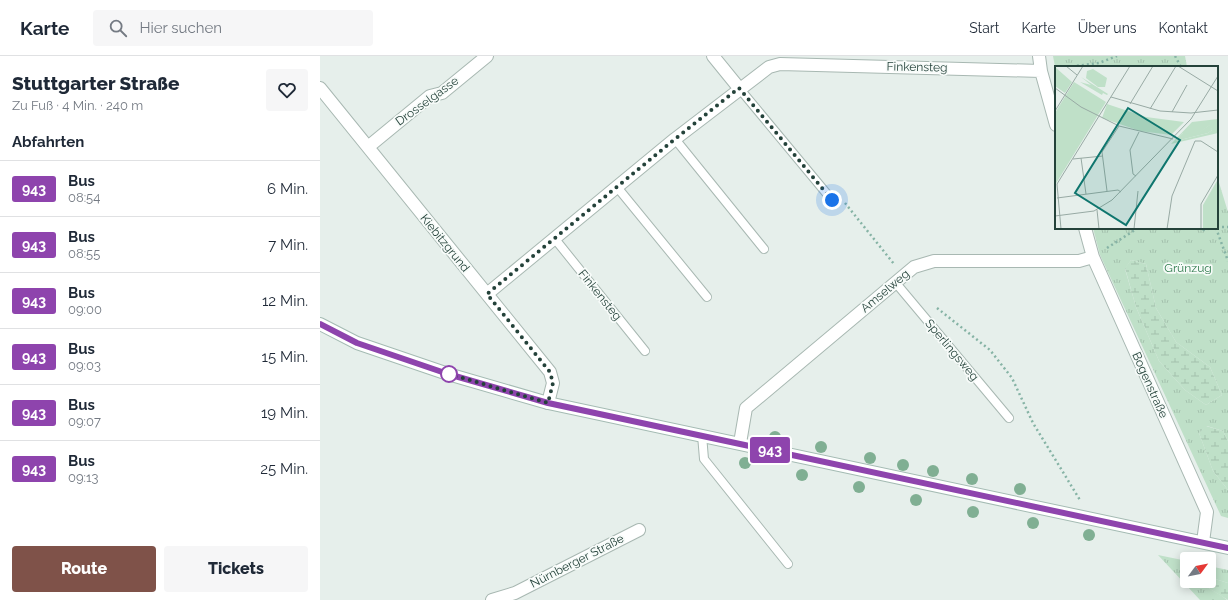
<!DOCTYPE html>
<html lang="de">
<head>
<meta charset="utf-8">
<style>
	body { margin:0; font-family:Raleway,sans-serif; background:#f6f6f7; color:#1f2937; height:100vh; display:flex; flex-direction:column; font-size:15px; white-space:nowrap }
	* { box-sizing:border-box; margin:0 }
	p { font-size:13px; color:#747a83 }
	.icon { flex:none; width:22px; height:22px; fill:none; stroke:currentColor; stroke-width:2; stroke-linecap:round; stroke-linejoin:round }
	.map { position:relative; flex:1; overflow:hidden }
	.details { display:flex; flex-direction:column; background:#fff; width:320px }
	.details>* { flex:none }
	.badge { padding:0 8px; border-radius:3px; font-size:14px; line-height:26px }
	.needle { width:26px; rotate:58deg }
	.fabs { position:absolute; left:860px; top:496px; display:grid; gap:8px }
	.fabs a { display:grid; place-items:center; width:36px; height:36px; border-radius:4px; background:#fff; box-shadow:0 2px 10px #0003; font-size:20px }
	.you { position:absolute; width:20px; height:20px; margin:-10px; border:3px solid #fff; border-radius:50%; background:#1a73e8; box-shadow:0 0 0 6px #1a73e833 }
	.map>.badge { position:absolute; translate:-50% -50%; box-shadow:0 0 0 2px #fff }
	h2 { padding:0 12px; font-size:15px; line-height:36px }
	.round { display:grid; place-items:center; flex:none; width:42px; height:42px; border-radius:4px; background:#f6f6f7 }
	.overview { display:flex; align-items:center; justify-content:space-between; height:68px; padding:0 12px }
	h1 { font-size:19px; font-weight:800; line-height:30px }
	.primary-button { display:flex; gap:8px; margin-top:auto; padding:8px 12px }
	.primary-button a { flex:1; height:46px; border-radius:4px; background:#7f5249; color:#fff; font-size:16px; font-weight:800; line-height:46px; text-align:center }
	.primary-button a+a { background:#f6f6f7; color:#1f2937 }
	ul { padding:0; list-style:none }
	li { display:flex; align-items:center; gap:12px; height:56px; padding:0 12px; border-top:1px solid #e0e1e3 }
	li div { flex:1 }
	li b { display:block; font-size:15px }
	li em { font-style:normal }
	li .badge { min-width:44px; font-weight:700; text-align:center }
	header { display:flex; align-items:center; gap:24px; box-sizing:border-box; height:56px; padding:0 20px; background:#fff; border-bottom:1px solid #e0e1e3 }
	header strong { font-size:19px }
	nav { display:flex; gap:22px; margin-inline-start:auto; font-size:14px }
	.search { width:280px; height:36px; background:#f6f6f7; display:flex; align-items:center; gap:10px; box-sizing:border-box; padding:0 14px; border-radius:4px; color:#747a83; font-size:15px }
	main { display:flex; flex:1; min-height:0 }
	.map>svg:first-child { display:block }
	.wetland { fill:url(#wetland-marsh) }
	.park { fill:url(#park-tufts); fill-rule:evenodd }
	.lines { fill:none; stroke-linecap:round; stroke-linejoin:round }
	.lane-casing { stroke:#a8b8b2; stroke-width:10 }
	.street-casing { stroke:#a8b8b2; stroke-width:14 }
	.secondary-casing { stroke:#a4bbb3; stroke-width:14 }
	.path { stroke:#86b3a5; stroke-width:2.5; stroke-dasharray:2 3; stroke-linecap:butt }
	.lane { stroke:#fff; stroke-width:8 }
	.street { stroke:#fff; stroke-width:12 }
	.secondary { stroke:#fff; stroke-width:12 }
	.tree { fill:#80af93 }
	.line-casing { stroke:#fff; stroke-width:9 }
	.line { stroke:#8e44ad; stroke-width:6 }
	.walk { stroke:#24423a; stroke-width:4; stroke-dasharray:0 7.2 }
	.stop-dot { fill:#fff; stroke:#8e44ad; stroke-width:2 }
	.labels { text-anchor:middle; stroke-width:3.5; stroke-linejoin:round; paint-order:stroke }
	.street-label { font-size:12px; fill:#24423a; stroke:#f7fbf9 }
	.park-label { font-size:12px; fill:#2d7a4b; stroke:#f7fbf9 }
	.inset-road { fill:none; stroke:#98aaa4; stroke-width:1 }
	.view { fill:#0f766e; fill-opacity:0.15; stroke:#0f766e; stroke-width:2 }
	.inset-edge { fill:none; stroke:#24423a; stroke-width:2 }
</style>
</head>
<body>
<header>
<strong>Karte</strong>
<div class="search"><svg class="icon" aria-label="search" viewBox="0 0 24 24"><circle cx="10" cy="10" r="6"/><path d="M15 15l6 6"/></svg>Hier suchen</div>
<nav><a>Start</a><a>Karte</a><a>Über uns</a><a>Kontakt</a></nav>
</header>
<main>
<section class="details">
<div class="overview"><div><h1>Stuttgarter Straße</h1><p>Zu Fuß · 4 Min. · 240 m</p></div><a class="round"><svg class="icon" aria-label="heart" viewBox="0 0 24 24"><path d="M12 20l-8-8c-3-5 5-10 8-4 3-6 11-1 8 4z"/></svg></a></div>
<h2>Abfahrten</h2>
<ul>
<li><span class="badge" style="background:#8e44ad;color:#fff">943</span><div><b>Bus</b><p>08:54</p></div><em>6 Min.</em></li>
<li><span class="badge" style="background:#8e44ad;color:#fff">943</span><div><b>Bus</b><p>08:55</p></div><em>7 Min.</em></li>
<li><span class="badge" style="background:#8e44ad;color:#fff">943</span><div><b>Bus</b><p>09:00</p></div><em>12 Min.</em></li>
<li><span class="badge" style="background:#8e44ad;color:#fff">943</span><div><b>Bus</b><p>09:03</p></div><em>15 Min.</em></li>
<li><span class="badge" style="background:#8e44ad;color:#fff">943</span><div><b>Bus</b><p>09:07</p></div><em>19 Min.</em></li>
<li><span class="badge" style="background:#8e44ad;color:#fff">943</span><div><b>Bus</b><p>09:13</p></div><em>25 Min.</em></li>
</ul>
<div class="primary-button"><a>Route</a><a>Tickets</a></div>
</section>
<div class="map">
<svg width="908" height="544" viewBox="0 0 908 544">
	<defs>
		<pattern id="wetland-marsh" width="20" height="14" patternUnits="userSpaceOnUse"><rect width="20" height="14" fill="#bfe0c8"/><path d="M1 5h8M5 5V1M11 12h8M15 12V8" fill="none" stroke="#a4c1ad"/></pattern>
		<pattern id="park-tufts" width="24" height="20" patternUnits="userSpaceOnUse"><rect width="24" height="20" fill="#bfe0c8"/><path d="M3 7l-1-3M5 7V3M7 7l1-3M15 17l-1-3M17 17v-4M19 17l1-3" fill="none" stroke="#a4c1ad"/></pattern>
	</defs>
	<rect width="100%" height="100%" fill="#e6efeb"/>
	<path class="wetland" d="M 811,204 L 826,208 L 836,252 L 856,286 L 890,311 L 902,339 L 886,349 L 865,334 L 839,305 L 816,251 L 805,212 Z
		M 886,370 L 903,375 L 908,385 L 908,434 L 893,415 L 879,377 Z
		M 889,521 L 908,527 L 908,544 L 877,525 L 889,525 Z"/>
	<path class="park" d="M 733,0 L 865,0 L 867,11 L 736,11 L 736,16 Z
		M 897,120 L 908,156 L 908,385 L 903,375 L 887,370 L 879,377 L 893,415 L 908,434 L 908,462 L 901,460 L 780,199 L 773,172 L 897,172 ZM 811,204 L 826,208 L 836,252 L 856,286 L 890,311 L 902,339 L 886,349 L 865,334 L 839,305 L 816,251 L 805,213 Z
		M 838,499 L 867,505 L 867,525 L 877,525 L 902,540 L 907,544 L 880,544 Z
		M 889,510 L 908,514 L 908,527 L 889,521 Z"/>
	<g class="lines">
		<g class="lane-casing">
			<path id="lane" d="M 419,32 L 512,144
				M 355,83 L 444,193
				M 297,131 L 387,241
				M 235,183 L 325,295
				M 575,226 L 689,362
				M 382,379 L 384,403 L 468,508"/>
		</g>
		<g class="street-casing">
			<path id="street" d="M 393,0 L 419,32
				M 719,0 L 721,15 L 736,69
				M 0,32 L 230,316 L 233,327 L 228,347
				M 48,91 L 110,40 L 122,37 L 167,0
				M 765,172 L 773,201 L 887,456 L 883,486
				M 167,238 L 355,83 L 449,11 L 460,8 L 721,15
				M 420,387 L 426,352 L 594,211 L 614,205 L 759,205 L 773,201
				M 172,544 L 195,537 L 319,474"/>
		</g>
		<g class="secondary-casing">
			<path id="secondary" d="M 0,268 L 37,287 L 128,318 L 228,347 L 908,492"/>
		</g>
		<path class="path" d="M 855,0 L 861,11
			M 747,11 L 779,7 L 797,0
			M 525,147 L 574,208
			M 897,171 L 908,171
			M 878,172 L 884,174 L 891,172
			M 896,172 L 908,205
			M 787,192 L 818,172
			M 617,252 L 670,294 L 692,322 L 713,367 L 760,444"/>
		<use href="#lane" class="lane"/>
		<use href="#street" class="street"/>
		<use href="#secondary" class="secondary"/>
	</g>
	<g class="tree">
		<circle cx="455" cy="381" r="6"/>
		<circle cx="501" cy="391" r="6"/>
		<circle cx="550" cy="402" r="6"/>
		<circle cx="425" cy="407" r="6"/>
		<circle cx="583" cy="409" r="6"/>
		<circle cx="613" cy="415" r="6"/>
		<circle cx="482" cy="419" r="6"/>
		<circle cx="652" cy="423" r="6"/>
		<circle cx="539" cy="431" r="6"/>
		<circle cx="700" cy="433" r="6"/>
		<circle cx="596" cy="444" r="6"/>
		<circle cx="653" cy="456" r="6"/>
		<circle cx="713" cy="467" r="6"/>
		<circle cx="769" cy="479" r="6"/>
	</g>
	<g class="lines">
		<g class="line-casing">
			<path id="line" d="M 0,268 L 37,287 L 128,318 L 228,347 L 908,492"/>
		</g>
		<use href="#line" class="line"/>
		<path class="walk" d="M 129,318 L 228,347 L 233,327 L 230,316 L 167,238 L 355,83 L 419,32 L 512,144"/>
	</g>
	<circle class="stop-dot" cx="129" cy="318" r="8"/>
	<g class="labels">
		<g class="street-label">
			<text transform="translate(597 11) rotate(1)" y="4">Finkensteg</text>
			<text transform="translate(107 45) rotate(-36)" y="4">Drosselgasse</text>
			<text transform="translate(125 187) rotate(51)" y="4">Kiebitzgrund</text>
			<text transform="translate(565 235) rotate(-40)" y="4">Amselweg</text>
			<text transform="translate(280 239) rotate(51)" y="4">Finkensteg</text>
			<text transform="translate(632 294) rotate(50)" y="4">Sperlingsweg</text>
			<text transform="translate(830 329) rotate(66)" y="4">Bogenstraße</text>
			<text transform="translate(257 505) rotate(-27)" y="4">Nürnberger Straße</text>
		</g>
		<g class="park-label">
			<text x="868" y="216">Grünzug</text>
		</g>
	</g>
	<g transform="translate(735 10)">
		<rect width="163" height="163" fill="#e6efeb"/>
		<path d="M 38,3 L 52,12 L 50,21 L 43,21 L 31,12 L 32,5 ZM 26,11 L 53,28 L 52,29 L 48,27 L 47,29 L 25,16 L 36,19 ZM 163,113 L 163,163 L 148,163 L 148,139 Z" fill="#bfe0c8"/>
		<path d="M 156,58 L 157,64 L 153,67 L 121,75 L 128,67 L 143,67 Z" fill="#bfe0c8"/>
		<path d="M 0,1 L 17,16 L 10,27 L 0,20 ZM 19,16 L 51,36 L 0,119 L 0,47 ZM 52,38 L 91,51 L 129,56 L 116,69 L 85,65 L 47,52 ZM 163,53 L 163,67 L 116,78 L 137,56 ZM 155,59 L 157,64 L 153,67 L 121,75 L 128,67 L 141,69 Z" fill="#bfe0c8" fill-rule="evenodd"/>
		<path class="inset-road" d="M 11,0 L 22,9M 123,0 L 163,25M 0,22 L 26,41 L 64,60 L 118,73M 56,31 L 105,45 L 136,47 L 163,44M 75,38 L 98,0M 95,43 L 121,0M 0,45 L 28,0M 117,46 L 132,19M 26,92 L 31,128M 18,93 L 48,90M 81,110 L 78,108 L 75,84 L 84,66M 52,125 L 47,86 L 64,60M 2,132 L 63,124 L 66,126M 42,144 L 44,163M 0,150 L 39,145 L 57,134 L 136,53 L 163,10M 6,163 L 2,118 L 75,0M 79,163 L 83,125M 112,163 L 117,130 L 140,75 L 146,75 L 163,86M 146,163 L 146,138 L 163,109"/>
		<path class="view" d="M 73,42 L 125,74 L 71,159 L 20,127 Z"/>
		<rect width="163" height="163" class="inset-edge"/>
	</g>
</svg>
<div class="fabs">
<a><svg class="needle" viewBox="-14 -14 28 28"><path d="M0-13l5 13h-10z" fill="#e53935"/><path d="M0 13l5-13h-10z" fill="#747a83"/></svg></a>
</div>
<div class="you" style="left:512px;top:144px"></div>
<b class="badge" style="left:450px;top:394px;background:#8e44ad;color:#fff">943</b>
</div>
</main>
</body>
</html>
